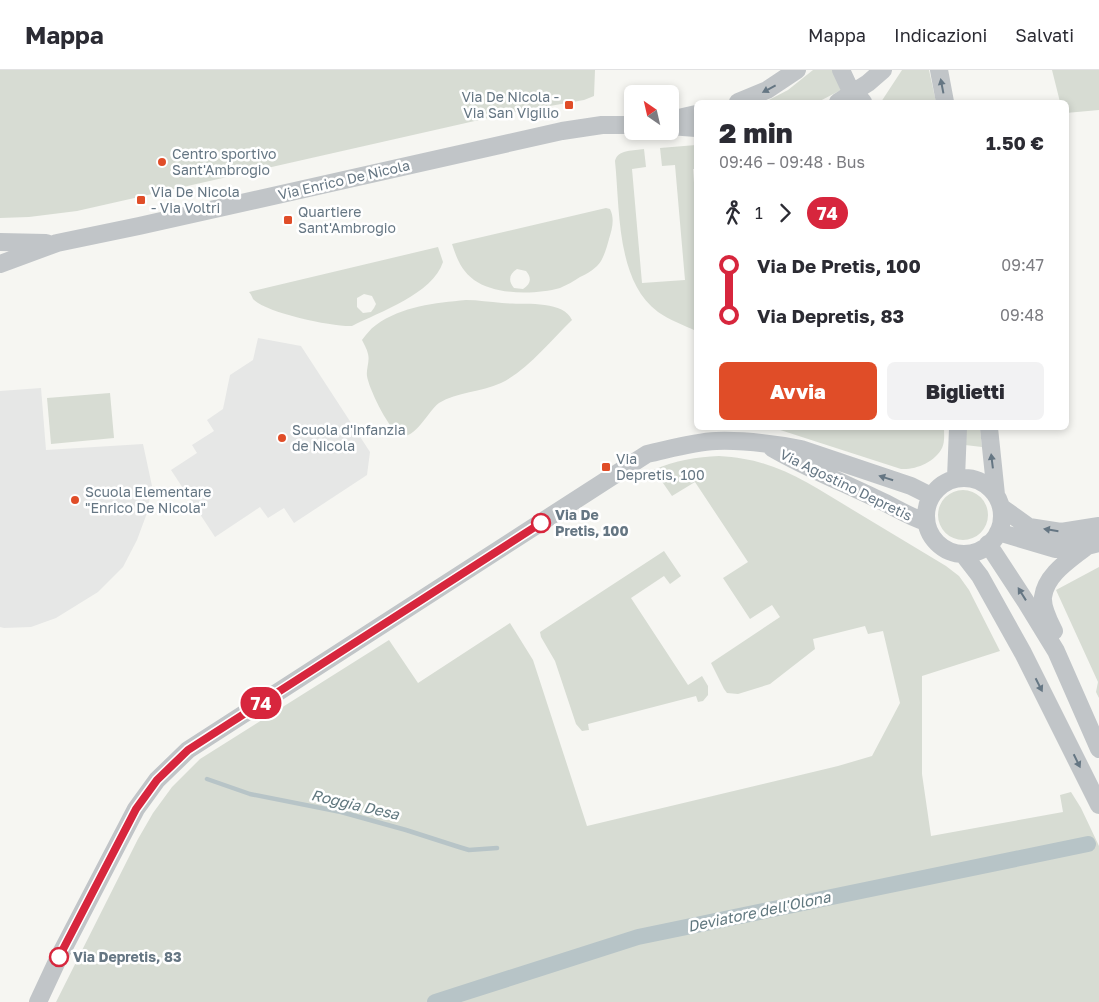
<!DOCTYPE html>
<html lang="it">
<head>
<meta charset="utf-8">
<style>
	body { margin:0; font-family:"Golos Text",sans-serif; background:#f2f2f3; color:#2b2b33; height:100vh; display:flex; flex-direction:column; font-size:19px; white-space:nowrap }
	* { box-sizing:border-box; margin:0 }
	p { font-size:16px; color:#7c7c81 }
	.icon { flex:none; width:28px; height:28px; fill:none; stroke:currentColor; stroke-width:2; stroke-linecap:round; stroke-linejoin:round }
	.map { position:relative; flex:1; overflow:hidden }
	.panel { position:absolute; left:694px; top:30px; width:375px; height:330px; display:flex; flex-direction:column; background:#fff; border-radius:8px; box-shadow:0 2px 8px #0003 }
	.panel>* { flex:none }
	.badge { padding:0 10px; border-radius:16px; font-size:18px; line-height:32px }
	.needle { width:32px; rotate:326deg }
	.fabs { position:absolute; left:624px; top:15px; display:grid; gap:10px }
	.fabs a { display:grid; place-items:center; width:55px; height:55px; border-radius:8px; background:#fff; box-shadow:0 2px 8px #0003; font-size:25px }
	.map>.badge { position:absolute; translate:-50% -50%; box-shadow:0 0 0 2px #fff }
	.legs { display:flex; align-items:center; gap:8px; height:55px; padding:0 25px; font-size:16px }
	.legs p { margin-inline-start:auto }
	.headline { display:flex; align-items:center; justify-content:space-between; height:85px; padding:0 25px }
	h1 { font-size:28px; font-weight:800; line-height:38px }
	.primary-button { display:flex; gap:10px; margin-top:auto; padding:10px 25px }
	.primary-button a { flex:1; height:58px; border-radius:8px; background:#e04d28; color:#fff; font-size:20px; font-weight:800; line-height:58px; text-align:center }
	.primary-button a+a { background:#f2f2f3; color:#2b2b33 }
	ul { padding:0 25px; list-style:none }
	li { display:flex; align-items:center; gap:18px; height:50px; font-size:19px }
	li i { display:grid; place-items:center; width:8px; height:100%; margin:0 6px; background:currentColor }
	li i::after { content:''; width:12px; height:12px; margin:-6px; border:4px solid; border-radius:50%; background:#fff }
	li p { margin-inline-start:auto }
	li:first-child i { background:linear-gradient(#0000 50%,currentColor 0) }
	li:last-child i { background:linear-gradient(currentColor 50%,#0000 0) }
	header { display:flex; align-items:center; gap:30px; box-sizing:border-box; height:70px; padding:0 25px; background:#fff; border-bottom:1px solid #e1e1e2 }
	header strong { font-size:24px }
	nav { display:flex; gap:28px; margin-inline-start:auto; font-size:18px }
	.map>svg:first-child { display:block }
	.built { fill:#e6e7e6 }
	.green { fill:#d7dcd3; fill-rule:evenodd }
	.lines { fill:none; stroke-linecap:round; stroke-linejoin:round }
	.stream { stroke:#b7c4c7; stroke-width:4.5 }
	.canal { stroke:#b7c4c7; stroke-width:16 }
	.minor { stroke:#c1c5c8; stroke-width:18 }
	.oneway { fill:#657683 }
	.line-1-casing { stroke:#fff; stroke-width:11 }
	.line-1 { stroke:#d7263d; stroke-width:8 }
	.poi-dot { fill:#e04d28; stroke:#fff; stroke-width:2 }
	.stop-1-dot { fill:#fff; stroke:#d7263d; stroke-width:2.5 }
	.labels { text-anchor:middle; stroke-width:5; stroke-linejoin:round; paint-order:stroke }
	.poi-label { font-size:14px; fill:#657683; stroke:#fff; text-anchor:start }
	.street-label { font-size:14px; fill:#657683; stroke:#fff }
	.stop-label { font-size:14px; font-weight:bold; fill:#657683; stroke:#fff; text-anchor:start }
	.water-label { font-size:15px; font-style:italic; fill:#61787f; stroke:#fff }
</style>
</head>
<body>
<header>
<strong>Mappa</strong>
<nav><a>Mappa</a><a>Indicazioni</a><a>Salvati</a></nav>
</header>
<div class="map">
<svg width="1099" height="932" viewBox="0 0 1099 932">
	<rect width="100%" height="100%" fill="#f6f6f2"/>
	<path class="built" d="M 258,268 L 301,276 L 370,382 L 367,405 L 294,453 L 284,438 L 268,448 L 260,437 L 215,467 L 171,400 L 197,383 L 192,375 L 214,361 L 207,350 L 223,339 L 230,305 L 253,290 Z
		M 41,318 L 46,380 L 143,374 L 152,416 L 147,443 L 137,470 L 123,497 L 98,522 L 56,548 L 31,557 L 4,558 L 0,557 L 0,321 Z"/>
	<path class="green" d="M 0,0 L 595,0 L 594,26 L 584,30 L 510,43 L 77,141 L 29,147 L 0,148 Z
		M 813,0 L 834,0 L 841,20 L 818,32 L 765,32 L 788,20 Z
		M 902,0 L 929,0 L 936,32 L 881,32 Z
		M 1052,0 L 1099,0 L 1099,40 L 1066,43 L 1066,32 L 1060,32 Z
		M 696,75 L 696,99 L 693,99 L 696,140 L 696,261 C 684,255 669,250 658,242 C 616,211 620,139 615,91 C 618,79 634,81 644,79 L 646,97 L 632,99 L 642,213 L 685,210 L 675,95 L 662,96 L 660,78 Z
		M 606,138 L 610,139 C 615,149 612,159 609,169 C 607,176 605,184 601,191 C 597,198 587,204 580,207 C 574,211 567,215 560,218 C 535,225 495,225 474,210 C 461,200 457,189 452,174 ZM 517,199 L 526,201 C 532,208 531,214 523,219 L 514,218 C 508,211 509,204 517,199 Z
		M 438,177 L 443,192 C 433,224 379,242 352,256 C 333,257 266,243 253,229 C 252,227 251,224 249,222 ZM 364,224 L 372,226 L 376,234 L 374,238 L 371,242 L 363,243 L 357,237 L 357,228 Z
		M 466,230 C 478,230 490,232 502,233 C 521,235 563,229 572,250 C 549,272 529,299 501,313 C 481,322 457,322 439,333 C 427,342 412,376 397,363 C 387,355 369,319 367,306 C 366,299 370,291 368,284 C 367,279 364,274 362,270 C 366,265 370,259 376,255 C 402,236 435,233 466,230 Z
		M 110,323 L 114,368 L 51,374 L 47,328 Z
		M 774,358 L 944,358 C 944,364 945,372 942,378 C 935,392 916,400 901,399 Z
		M 964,358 L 980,358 L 982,377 L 965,375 Z
		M 719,386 C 776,389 806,412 853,440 C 884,459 915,477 946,496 L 959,506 L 969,520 L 1000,581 L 922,606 L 922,704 L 931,766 L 1063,742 L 1060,725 L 1071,722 L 1081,738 L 1099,776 L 1099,932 L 56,932 L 138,769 L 153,743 L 172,717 L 200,689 L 389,570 L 418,613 L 510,553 L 533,590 L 587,756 L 838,696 L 872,686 L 900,633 L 883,561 L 868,564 L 865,556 L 813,569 L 815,579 L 770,614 L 738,624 L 727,623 L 724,619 L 711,593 L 780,547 L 772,535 L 750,549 L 723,508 L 748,492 L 695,412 L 672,426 L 654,400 C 675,390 697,387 719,386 Z
		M938 445a25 25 0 1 1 50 0a25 25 0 1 1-50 0Z
		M 664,481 L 681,506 L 670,514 L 664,506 L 631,528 L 688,615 L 702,606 L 708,616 L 708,625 L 703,631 L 698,632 L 696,626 L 588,654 L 589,660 L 582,661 L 576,654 L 555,591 L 541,567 L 540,562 Z
		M 1099,497 L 1099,628 L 1096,622 L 1098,612 L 1056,520 Z"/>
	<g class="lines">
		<path class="stream" d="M 207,709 L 250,724 L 341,742 L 406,760 L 459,777 L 469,780 L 497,778"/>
		<path class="canal" d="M 435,932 L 638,867 L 1088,774"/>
		<path class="minor" d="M 841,0 L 848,15 L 863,32
			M 939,0 L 945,32
			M 738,32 L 767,20 L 797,0
			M 838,32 L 868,13 L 883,0
			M 670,50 L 696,44
			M 670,56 L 696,58
			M 0,172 L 46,173
			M 0,194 L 57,173 L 139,156 L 562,61 L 602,55 L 632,55
			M 989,358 L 996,425
			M 772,378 C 806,398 842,412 877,429 C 893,436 909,447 926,452
			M 956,408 L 958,358
			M926 446a38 38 0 1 1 76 0a38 38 0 1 1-76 0Z
			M 1001,437 L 1029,457 L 1061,462 L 1099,456
			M 998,462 L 1055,479 L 1087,476 L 1099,473
			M 988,474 L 1026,532 L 1056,581 L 1099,679
			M 963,484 L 980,506 L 1023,583 L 1099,735
			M 1054,561 C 1049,551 1042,538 1043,527 C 1046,504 1070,490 1087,476
			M 38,932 L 59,887 L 136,739 L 157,710 L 188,680 L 647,384 C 670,379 693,372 716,371 C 744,370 774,374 801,379 L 911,416 L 931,426"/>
	</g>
	<defs><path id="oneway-solid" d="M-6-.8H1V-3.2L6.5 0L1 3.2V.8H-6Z" transform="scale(1.25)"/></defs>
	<g class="oneway">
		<use href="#oneway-solid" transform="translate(942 16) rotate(-101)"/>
		<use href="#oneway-solid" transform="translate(769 19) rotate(152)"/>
		<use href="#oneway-solid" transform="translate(992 391) rotate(-97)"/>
		<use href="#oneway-solid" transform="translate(886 408) rotate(-162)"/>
		<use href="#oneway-solid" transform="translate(1051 460) rotate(-171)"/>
		<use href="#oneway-solid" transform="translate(1022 524) rotate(-122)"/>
		<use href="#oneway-solid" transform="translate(1039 615) rotate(63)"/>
		<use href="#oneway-solid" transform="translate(1077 691) rotate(64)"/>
	</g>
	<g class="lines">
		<g class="line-1-casing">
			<path id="line-1" d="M 59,887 L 136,739 L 157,710 L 188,680 L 541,453"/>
		</g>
		<use href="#line-1" class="line-1"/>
	</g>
	<g class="poi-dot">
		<rect x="564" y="30" width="10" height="10" rx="2.5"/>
		<circle cx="162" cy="92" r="5"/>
		<rect x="136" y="125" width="10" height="10" rx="2.5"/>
		<rect x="283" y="145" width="10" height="10" rx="2.5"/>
		<circle cx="282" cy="368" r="5"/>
		<rect x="601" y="392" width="10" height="10" rx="2.5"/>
		<circle cx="75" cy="430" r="5"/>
	</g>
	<g class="stop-1-dot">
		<circle cx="541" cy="453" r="9"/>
		<circle cx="59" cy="887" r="9"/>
	</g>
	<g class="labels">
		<g class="poi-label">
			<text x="559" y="32" text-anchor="end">Via De Nicola -<tspan x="559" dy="16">Via San Vigilio</tspan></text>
			<text x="172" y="89">Centro sportivo<tspan x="172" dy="16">Sant'Ambrogio</tspan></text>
			<text x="151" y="127">Via De Nicola<tspan x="151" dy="16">- Via Voltri</tspan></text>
			<text x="298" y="147">Quartiere<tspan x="298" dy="16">Sant'Ambrogio</tspan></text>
			<text x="292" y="365">Scuola d'infanzia<tspan x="292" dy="16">de Nicola</tspan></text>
			<text x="616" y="394">Via<tspan x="616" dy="16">Depretis, 100</tspan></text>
			<text x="85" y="427">Scuola Elementare<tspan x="85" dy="16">"Enrico De Nicola"</tspan></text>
		</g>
		<g class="street-label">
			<text transform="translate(344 110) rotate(-13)" y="5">Via Enrico De Nicola</text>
			<text transform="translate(846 415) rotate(26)" y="5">Via Agostino Depretis</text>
		</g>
		<g class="stop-label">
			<text x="555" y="450">Via De<tspan x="555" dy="16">Pretis, 100</tspan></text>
			<text x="73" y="892">Via Depretis, 83</text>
		</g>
		<g class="water-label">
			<text transform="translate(355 735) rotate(13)" y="5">Roggia Desa</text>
			<text transform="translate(759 842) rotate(-12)" y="5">Deviatore dell'Olona</text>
		</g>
	</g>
</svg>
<div class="fabs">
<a><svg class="needle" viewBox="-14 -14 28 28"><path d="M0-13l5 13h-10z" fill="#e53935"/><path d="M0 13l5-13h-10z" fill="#7c7c81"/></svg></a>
</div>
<b class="badge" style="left:261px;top:633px;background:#d7263d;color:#fff">74</b>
<section class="panel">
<div class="headline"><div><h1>2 min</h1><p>09:46 – 09:48 · Bus</p></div><b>1.50 €</b></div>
<div class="legs"><svg class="icon" aria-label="walk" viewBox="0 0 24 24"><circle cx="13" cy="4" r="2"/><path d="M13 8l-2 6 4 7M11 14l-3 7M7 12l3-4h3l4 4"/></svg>1<svg class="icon" aria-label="forward" viewBox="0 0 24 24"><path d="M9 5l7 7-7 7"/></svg><b class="badge" style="background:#d7263d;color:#fff">74</b></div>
<ul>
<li><i style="color:#d7263d"></i><b>Via De Pretis, 100</b><p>09:47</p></li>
<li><i style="color:#d7263d"></i><b>Via Depretis, 83</b><p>09:48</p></li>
</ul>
<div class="primary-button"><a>Avvia</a><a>Biglietti</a></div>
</section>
</div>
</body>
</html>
